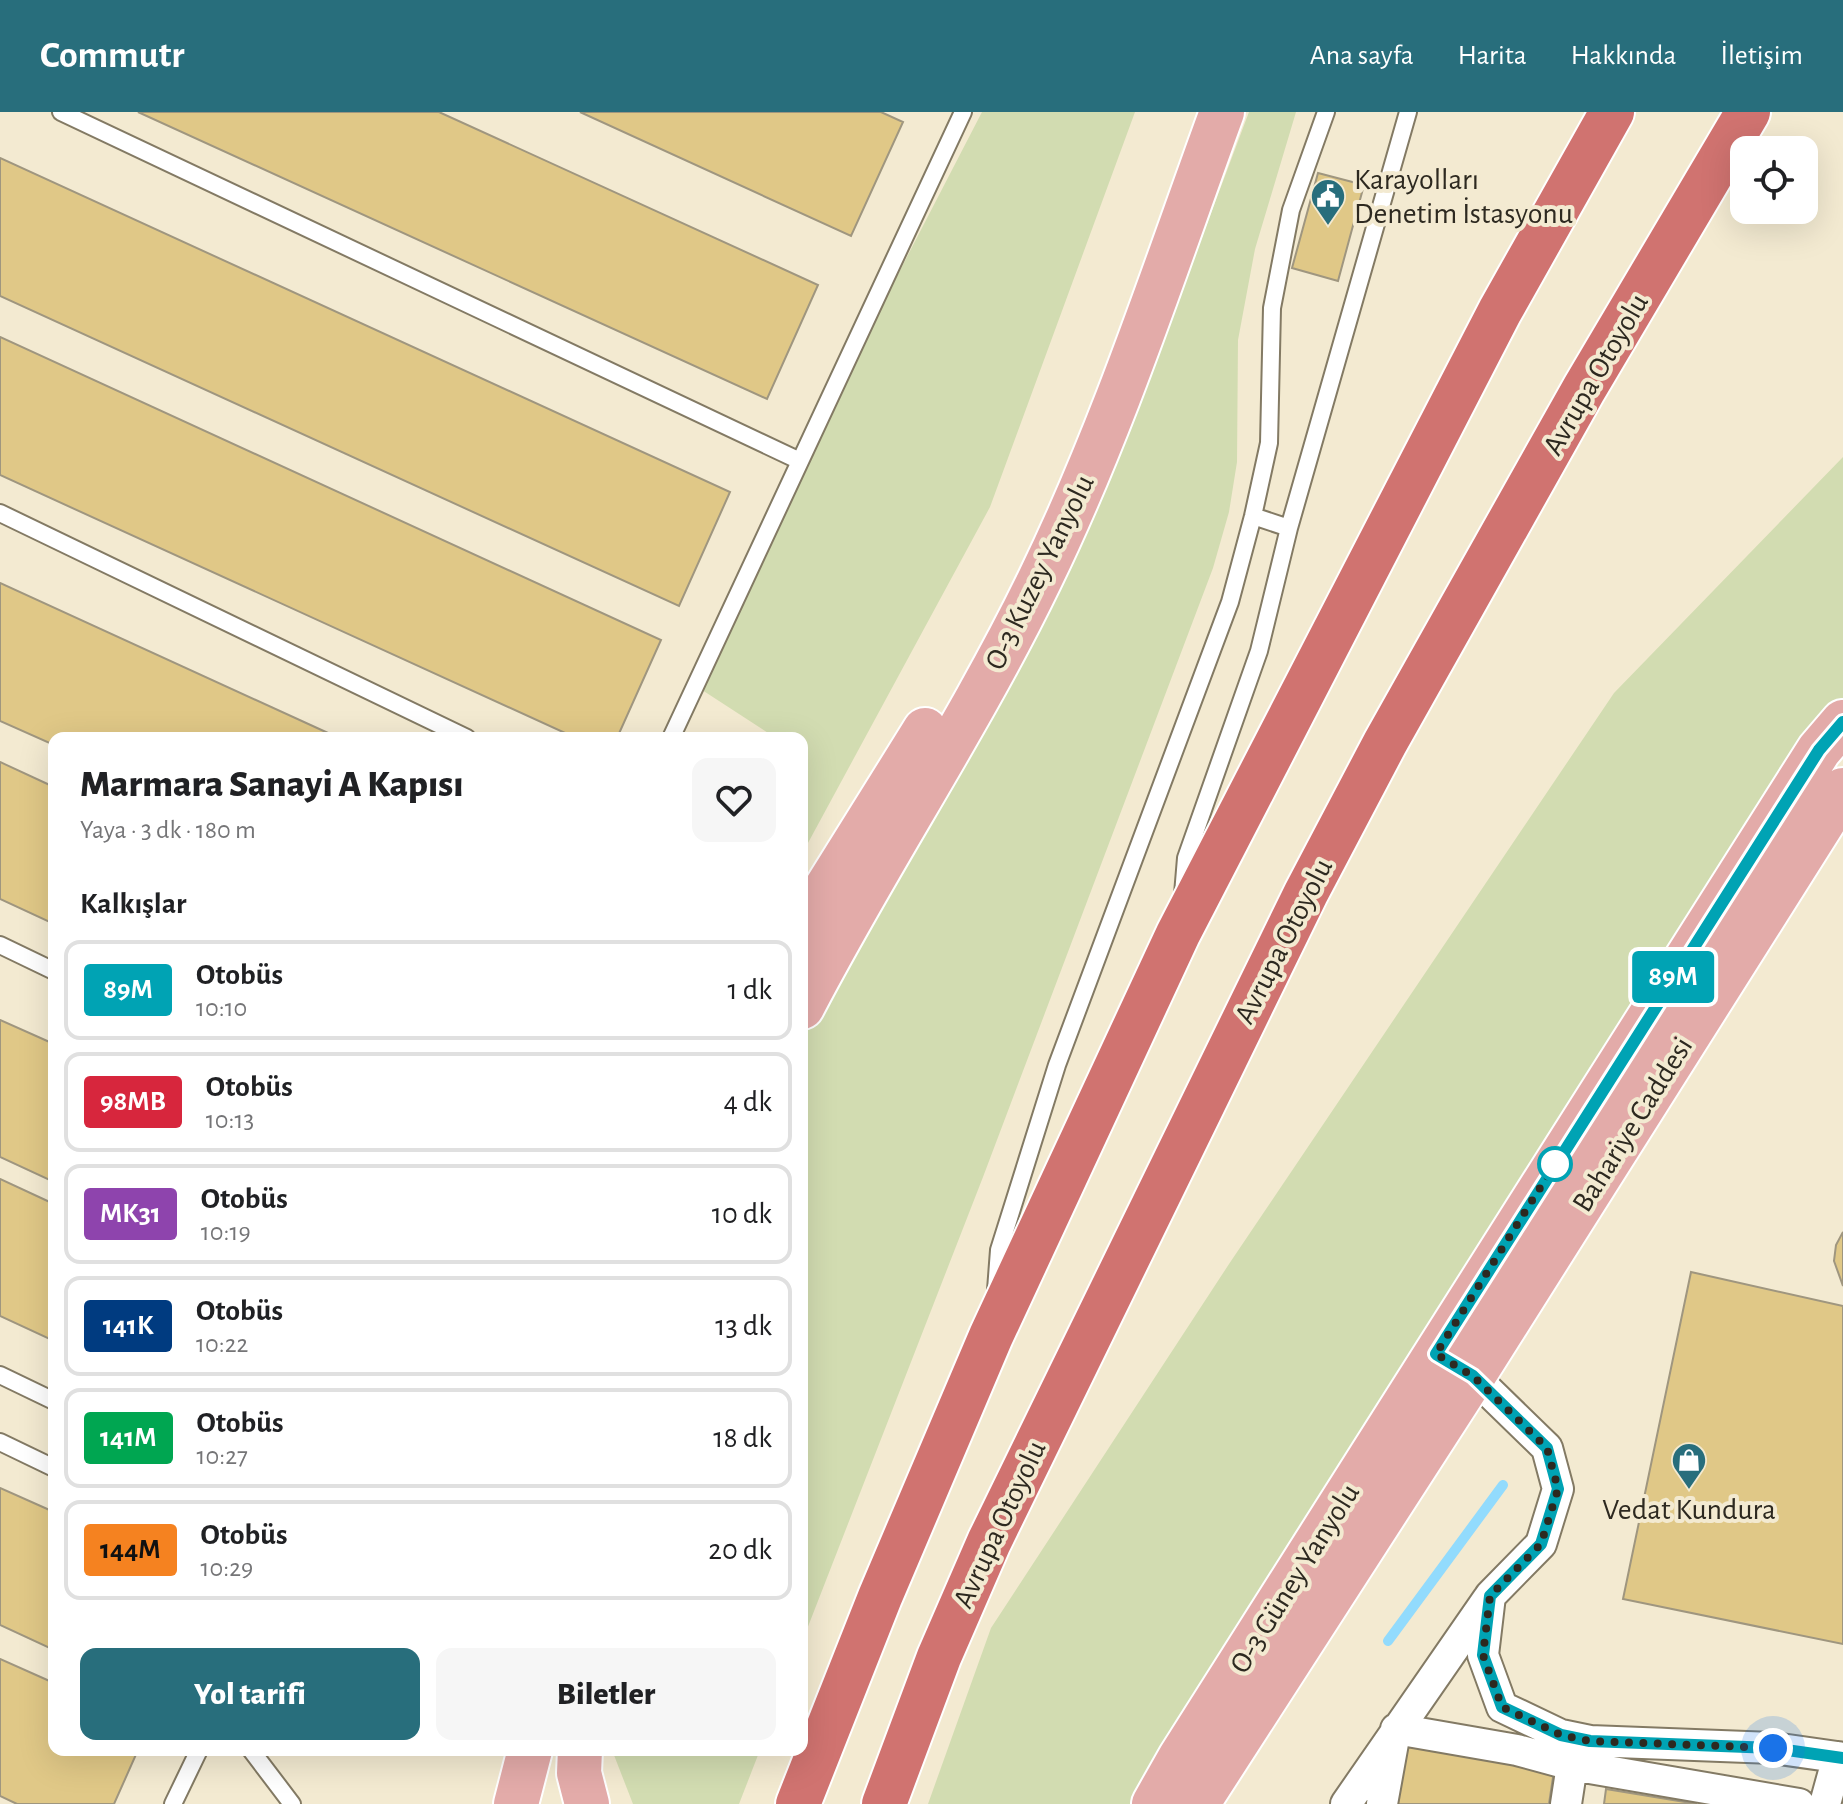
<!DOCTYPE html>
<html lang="tr">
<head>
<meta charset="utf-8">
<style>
	body { margin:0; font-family:"Alegreya Sans",sans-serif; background:#f6f6f6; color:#202124; height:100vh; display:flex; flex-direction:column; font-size:30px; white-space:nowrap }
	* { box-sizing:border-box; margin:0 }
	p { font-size:26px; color:#757577 }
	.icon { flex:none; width:44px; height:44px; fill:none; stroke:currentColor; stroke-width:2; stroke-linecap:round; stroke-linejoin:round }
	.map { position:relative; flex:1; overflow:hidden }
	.drawer { position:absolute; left:48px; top:620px; width:760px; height:1024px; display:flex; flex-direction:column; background:#fff; border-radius:16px; box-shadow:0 8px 32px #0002 }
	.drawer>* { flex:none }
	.badge { padding:0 16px; border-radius:6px; font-size:28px; line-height:52px }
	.buttons { position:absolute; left:1730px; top:24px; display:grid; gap:16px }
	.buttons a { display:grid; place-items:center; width:88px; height:88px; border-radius:16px; background:#fff; box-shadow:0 8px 32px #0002; font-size:40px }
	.you { position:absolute; width:40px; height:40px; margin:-20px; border:6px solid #fff; border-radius:50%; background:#1a73e8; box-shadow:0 0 0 12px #1a73e833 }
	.map>.badge { position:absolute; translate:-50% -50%; box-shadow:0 0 0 4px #fff }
	h2 { padding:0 32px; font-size:30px; line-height:72px }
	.round { display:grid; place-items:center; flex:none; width:84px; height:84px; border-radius:16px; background:#f6f6f6 }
	.headline { display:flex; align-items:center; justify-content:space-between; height:136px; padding:0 32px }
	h1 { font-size:38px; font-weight:800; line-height:60px }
	.button { display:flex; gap:16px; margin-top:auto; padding:16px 32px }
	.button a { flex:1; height:92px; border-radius:16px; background:#286e7c; color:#fff; font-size:32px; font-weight:800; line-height:92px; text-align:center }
	.button a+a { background:#f6f6f6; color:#202124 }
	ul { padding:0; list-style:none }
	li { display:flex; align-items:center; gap:24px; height:100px; margin:0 16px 12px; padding:0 16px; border:4px solid #e0e0e0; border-radius:16px }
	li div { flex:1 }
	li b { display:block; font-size:30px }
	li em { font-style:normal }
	li .badge { min-width:88px; font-weight:700; text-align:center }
	header { display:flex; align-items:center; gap:48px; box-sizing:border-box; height:112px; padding:0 40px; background:#286e7c; color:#fff }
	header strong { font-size:38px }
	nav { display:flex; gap:44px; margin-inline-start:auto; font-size:28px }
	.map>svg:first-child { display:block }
	.green { fill:#d2dcb1 }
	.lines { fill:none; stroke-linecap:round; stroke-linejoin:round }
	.stream { stroke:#92dbfd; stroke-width:10 }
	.building { fill:#e0c887; stroke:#9f967f; stroke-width:2 }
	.lane-casing { stroke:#837a64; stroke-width:20 }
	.street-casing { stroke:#837a64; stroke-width:34 }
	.primary-casing { stroke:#fff; stroke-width:48 }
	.highway-casing { stroke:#fff; stroke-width:48 }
	.lane { stroke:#fff; stroke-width:16 }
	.street { stroke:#fff; stroke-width:30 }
	.primary { stroke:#e3aba9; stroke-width:44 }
	.highway { stroke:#d07370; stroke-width:44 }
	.line-casing { stroke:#fff; stroke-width:18 }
	.line { stroke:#00a3b4; stroke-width:12 }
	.walk { stroke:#2d2920; stroke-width:8; stroke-dasharray:0 14.4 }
	.stop-dot { fill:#fff; stroke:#00a3b4; stroke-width:4 }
	.labels { text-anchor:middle; stroke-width:8; stroke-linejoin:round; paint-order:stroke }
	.poi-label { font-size:30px; fill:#2d2920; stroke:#f3ead1; text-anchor:start }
	.street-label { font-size:30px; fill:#2d2920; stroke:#f3ead1 }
</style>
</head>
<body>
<header>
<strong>Commutr</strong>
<nav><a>Ana sayfa</a><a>Harita</a><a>Hakkında</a><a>İletişim</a></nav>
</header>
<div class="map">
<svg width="1843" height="1692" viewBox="0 0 1843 1692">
	<rect width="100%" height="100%" fill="#f3ead1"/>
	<path class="green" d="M 982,0 L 1135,0 L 990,395 L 802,742 L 802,652 L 805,645 L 802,643 L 802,626 L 776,626 L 699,576 L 822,309 Z
		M 1249,0 L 1296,0 L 1255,137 L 1238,228 L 1237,350 L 1229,400 L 1213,456 L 983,1065 L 802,1530 L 802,922 L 1008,562 L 1148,269 Z
		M 1843,345 L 1843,616 L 1135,1692 L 928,1692 L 991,1516 L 1229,1152 L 1614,581 Z
		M 612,1638 L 760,1638 L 739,1692 L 633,1692 Z"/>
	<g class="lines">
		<path class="stream" d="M 1388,1529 L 1503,1373"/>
	</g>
	<path class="building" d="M 138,0 L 439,0 L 818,173 L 767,287 Z
		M 580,0 L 881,0 L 903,10 L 851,124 Z
		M 0,46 L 730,380 L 679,494 L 0,184 Z
		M 1318,61 L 1364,73 L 1338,169 L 1292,156 Z
		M 0,225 L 661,528 L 617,626 L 576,626 L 0,363 Z
		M 0,471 L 339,626 L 54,626 L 54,633 L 0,609 Z
		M 0,650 L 54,675 L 54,812 L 0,787 Z
		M 0,908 L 54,932 L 54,1070 L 0,1045 Z
		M 0,1067 L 54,1092 L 54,1229 L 0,1204 Z
		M 1843,1120 L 1843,1174 L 1834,1149 L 1836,1133 Z
		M 1691,1160 L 1843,1194 L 1843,1532 L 1623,1487 Z
		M 0,1376 L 54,1400 L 54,1538 L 0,1513 Z
		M 0,1547 L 54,1571 L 54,1638 L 138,1638 L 114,1692 L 17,1692 L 0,1684 Z
		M 1406,1628 L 1555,1652 L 1549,1692 L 1396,1692 Z
		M 1606,1677 L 1697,1692 L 1604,1692 Z"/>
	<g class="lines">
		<g class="lane-casing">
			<path id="lane" d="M 61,0 L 800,349
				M 0,401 L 467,626
				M 1253,404 L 1289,416
				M 671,626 L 963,0
				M 1183,782 L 1186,746 L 1259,539 L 1289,416 L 1408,0
				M 0,833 L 54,859
				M 996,1178 L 999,1138 L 1057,953 L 1230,490 L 1253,404 L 1269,331 L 1272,196 L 1291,98 L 1326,0
				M 0,1263 L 54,1289
				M 0,1330 L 54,1356
				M 251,1638 L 292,1692
				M 173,1692 L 199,1638"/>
		</g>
		<g class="street-casing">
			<path id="street" d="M 1457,1254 L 1473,1264 L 1547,1336 L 1558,1377 L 1541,1432 L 1490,1484 L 1483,1543 L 1502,1595 L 1561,1623 L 1590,1629 L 1773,1636 L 1843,1646
				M 1396,1617 L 1517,1638 L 1572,1653 L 1799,1692
				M 1346,1692 L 1488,1487
				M 1382,1692 L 1393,1631
				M 1566,1692 L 1572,1653 L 1583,1638
				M 1825,1692 L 1838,1645"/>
		</g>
		<g class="primary-casing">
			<path id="primary" d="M 802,821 L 814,796 L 925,618
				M 802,895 C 877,750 969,614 1040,467 C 1113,317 1165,156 1222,0
				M 580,1638 L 579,1661 L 587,1692
				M 516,1692 L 530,1638
				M 1154,1692 L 1180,1646 L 1819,638 L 1843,610
				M 1197,1692 L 1473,1264 L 1843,678"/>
		</g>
		<g class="highway-casing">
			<path id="highway" d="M 798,1692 L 880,1485 L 991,1224 L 1178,822 L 1500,199 L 1612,0
				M 884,1692 L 939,1545 L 989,1430 L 1306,781 L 1385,631 L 1584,277 L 1748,0"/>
		</g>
		<use href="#lane" class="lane"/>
		<use href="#street" class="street"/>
		<use href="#primary" class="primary"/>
		<use href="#highway" class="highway"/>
	</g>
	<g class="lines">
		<g class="line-casing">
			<path id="line" d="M 1843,610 L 1819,638 L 1436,1242 L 1473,1264 L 1547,1336 L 1558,1377 L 1541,1432 L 1490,1484 L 1483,1543 L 1502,1595 L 1561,1623 L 1590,1629 L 1773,1636 L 1843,1646"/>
		</g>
		<use href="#line" class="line"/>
		<path class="walk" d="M 1555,1052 L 1436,1242 L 1473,1264 L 1547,1336 L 1558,1377 L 1541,1432 L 1490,1484 L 1483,1543 L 1502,1595 L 1561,1623 L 1590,1629 L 1773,1636"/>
	</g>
	<defs>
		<g id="civic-pin" transform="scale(1.8)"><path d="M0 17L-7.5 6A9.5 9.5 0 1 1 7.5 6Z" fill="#286e7c" stroke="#f3ead1"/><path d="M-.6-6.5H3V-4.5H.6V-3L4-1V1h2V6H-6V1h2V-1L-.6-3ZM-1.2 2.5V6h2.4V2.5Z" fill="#fff"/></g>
		<g id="shop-pin" transform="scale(1.8)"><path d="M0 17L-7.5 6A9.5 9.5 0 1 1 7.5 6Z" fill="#286e7c" stroke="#f3ead1"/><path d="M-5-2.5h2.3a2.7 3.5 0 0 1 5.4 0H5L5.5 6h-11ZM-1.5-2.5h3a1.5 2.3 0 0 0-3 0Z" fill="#fff"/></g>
	</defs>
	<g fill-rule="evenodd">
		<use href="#civic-pin" x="1328" y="84"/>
		<use href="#shop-pin" x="1689" y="1348"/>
	</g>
	<circle class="stop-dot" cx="1555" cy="1052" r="16"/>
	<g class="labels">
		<g class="poi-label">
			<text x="1354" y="77">Karayolları<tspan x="1354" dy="34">Denetim İstasyonu</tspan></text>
			<text x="1689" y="1407" text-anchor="middle">Vedat Kundura</text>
		</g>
		<g class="street-label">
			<text transform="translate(1595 262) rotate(-60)" y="10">Avrupa Otoyolu</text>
			<text transform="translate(1039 460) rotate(-64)" y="10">O-3 Kuzey Yanyolu</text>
			<text transform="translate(1283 829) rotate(-63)" y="10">Avrupa Otoyolu</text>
			<text transform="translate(1632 1012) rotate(-58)" y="10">Bahariye Caddesi</text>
			<text transform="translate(999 1412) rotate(-65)" y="10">Avrupa Otoyolu</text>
			<text transform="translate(1294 1466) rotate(-58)" y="10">O-3 Güney Yanyolu</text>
		</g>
	</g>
</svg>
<div class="buttons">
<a><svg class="icon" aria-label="locate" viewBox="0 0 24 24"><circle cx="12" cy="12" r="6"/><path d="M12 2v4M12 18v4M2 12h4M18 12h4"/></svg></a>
</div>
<div class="you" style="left:1773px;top:1636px"></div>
<b class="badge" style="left:1673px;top:865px;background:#00a3b4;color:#fff">89M</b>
<section class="drawer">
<div class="headline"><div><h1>Marmara Sanayi A Kapısı</h1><p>Yaya · 3 dk · 180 m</p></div><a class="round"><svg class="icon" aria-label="heart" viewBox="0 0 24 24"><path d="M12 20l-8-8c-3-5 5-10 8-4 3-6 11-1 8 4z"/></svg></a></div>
<h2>Kalkışlar</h2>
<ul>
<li><span class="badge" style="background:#00a3b4;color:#fff">89M</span><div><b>Otobüs</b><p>10:10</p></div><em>1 dk</em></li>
<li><span class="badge" style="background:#d7263d;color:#fff">98MB</span><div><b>Otobüs</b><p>10:13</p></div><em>4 dk</em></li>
<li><span class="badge" style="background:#8e44ad;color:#fff">MK31</span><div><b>Otobüs</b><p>10:19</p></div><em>10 dk</em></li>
<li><span class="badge" style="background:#003b80;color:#fff">141K</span><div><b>Otobüs</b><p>10:22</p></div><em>13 dk</em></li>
<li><span class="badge" style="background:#00a651;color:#fff">141M</span><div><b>Otobüs</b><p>10:27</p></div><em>18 dk</em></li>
<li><span class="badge" style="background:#f58220;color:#111">144M</span><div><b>Otobüs</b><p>10:29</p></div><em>20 dk</em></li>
</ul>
<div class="button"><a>Yol tarifi</a><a>Biletler</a></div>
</section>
</div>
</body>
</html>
